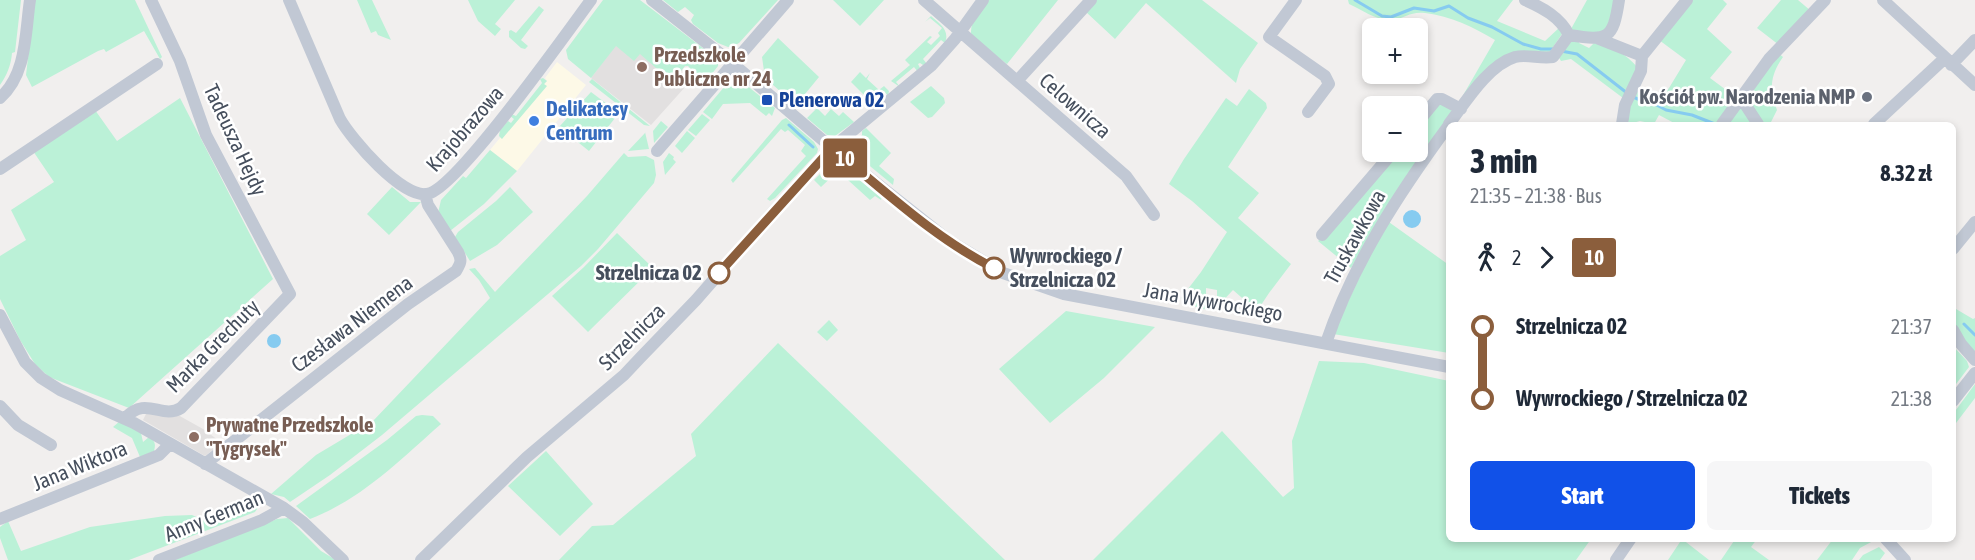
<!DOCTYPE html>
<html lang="en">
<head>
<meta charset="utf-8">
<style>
	body { margin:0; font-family:"Asap Condensed",sans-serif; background:#f6f6f7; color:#1f2937; height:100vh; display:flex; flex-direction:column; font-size:22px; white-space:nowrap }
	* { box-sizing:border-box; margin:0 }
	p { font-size:20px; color:#747a83 }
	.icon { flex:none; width:33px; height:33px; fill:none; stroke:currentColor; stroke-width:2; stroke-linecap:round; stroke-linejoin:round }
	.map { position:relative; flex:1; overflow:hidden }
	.side { position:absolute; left:1446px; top:122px; width:510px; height:420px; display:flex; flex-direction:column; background:#fff; border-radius:9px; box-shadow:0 3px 9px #0003 }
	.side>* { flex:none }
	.badge { padding:0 12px; border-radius:4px; font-size:21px; line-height:39px }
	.tools { position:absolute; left:1362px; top:18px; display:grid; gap:12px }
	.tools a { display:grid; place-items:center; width:66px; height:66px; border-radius:9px; background:#fff; box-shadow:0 3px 9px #0003; font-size:30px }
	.map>.badge { position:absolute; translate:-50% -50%; box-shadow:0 0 0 3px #fff }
	.legs { display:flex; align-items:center; gap:9px; height:66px; padding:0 24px; font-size:20px }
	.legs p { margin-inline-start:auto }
	.overview { display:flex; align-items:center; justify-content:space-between; height:102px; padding:0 24px }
	h1 { font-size:33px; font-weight:800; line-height:45px }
	.button { display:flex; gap:12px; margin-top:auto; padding:12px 24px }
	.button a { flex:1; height:69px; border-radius:9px; background:#1151e8; color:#fff; font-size:24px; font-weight:800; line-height:69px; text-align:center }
	.button a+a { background:#f6f6f7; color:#1f2937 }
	ul { padding:0 24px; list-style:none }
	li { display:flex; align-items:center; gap:21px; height:72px; font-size:22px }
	li i { display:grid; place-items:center; width:9px; height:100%; margin:0 8px; background:currentColor }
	li i::after { content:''; width:15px; height:15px; margin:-8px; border:4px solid; border-radius:50%; background:#fff }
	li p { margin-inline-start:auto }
	li:first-child i { background:linear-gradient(#0000 50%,currentColor 0) }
	li:last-child i { background:linear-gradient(currentColor 50%,#0000 0) }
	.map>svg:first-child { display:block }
	.commercial { fill:#fdf9e7 }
	.education { fill:#e2e0e0 }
	.green { fill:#bbf1d7 }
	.water { fill:#86cbf0 }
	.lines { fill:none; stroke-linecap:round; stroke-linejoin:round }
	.stream { stroke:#86cbf0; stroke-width:3 }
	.minor { stroke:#c1c8d4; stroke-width:12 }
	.line-1-casing { stroke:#fff; stroke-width:14 }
	.line-1 { stroke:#8b5e3c; stroke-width:9 }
	.education-dot { fill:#8d6e63; stroke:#fff; stroke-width:2 }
	.worship-dot { fill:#6b7280; stroke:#fff; stroke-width:2 }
	.transit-dot { fill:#1a4fb4; stroke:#fff; stroke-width:2 }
	.shop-dot { fill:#3f7fe0; stroke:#fff; stroke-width:2 }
	.stop-1-dot { fill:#fff; stroke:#8b5e3c; stroke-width:3 }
	.labels { text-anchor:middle; stroke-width:5; stroke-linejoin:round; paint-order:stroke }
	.education-label { font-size:21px; font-weight:bold; fill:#785e54; stroke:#fff; text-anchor:start }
	.worship-label { font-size:21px; font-weight:bold; fill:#5b616d; stroke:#fff; text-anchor:end }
	.transit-label { font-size:21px; font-weight:bold; fill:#164399; stroke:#fff; text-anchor:start }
	.street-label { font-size:21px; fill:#464f5d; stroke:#fff }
	.shop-label { font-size:21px; font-weight:bold; fill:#366cbe; stroke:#fff; text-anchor:start }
	.stop-label { font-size:21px; font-weight:bold; fill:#464f5d; stroke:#fff; text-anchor:start }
</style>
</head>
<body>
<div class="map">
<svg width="1975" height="560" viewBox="0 0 1975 560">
	<rect width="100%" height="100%" fill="#f1efee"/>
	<path class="commercial" d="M 557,62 L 586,85 L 517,171 L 490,150 L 547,81 L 545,78 Z"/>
	<path class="education" d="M 643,9 L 687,67 L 685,66 L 676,77 L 686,86 L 651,125 L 591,78 Z
		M 147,412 L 178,415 L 203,429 L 222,443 L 205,456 L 143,420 Z"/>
	<path class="green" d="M 0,0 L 21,0 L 15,52 L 12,53 C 11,65 7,75 0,85 Z
		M 35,0 L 135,0 L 162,57 L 160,59 L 144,31 L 106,52 L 104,49 L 98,51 L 32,87 L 26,75 Z
		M 357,0 L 372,0 L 391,40 L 378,35 L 376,31 L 371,33 Z
		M 468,0 L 515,0 L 495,24 L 501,29 L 495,36 L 478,21 Z
		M 603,0 L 640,0 L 712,55 L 718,61 L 718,66 L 704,84 L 700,84 L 695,81 L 698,76 L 688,66 L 685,66 L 672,82 L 640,54 L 634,61 L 616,46 L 591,78 L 568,59 L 566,50 Z
		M 663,0 L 778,0 L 739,43 L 733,46 L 728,47 L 718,43 L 693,24 L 691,20 L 694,15 L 685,7 L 678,12 Z
		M 833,0 L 884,0 L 860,26 Z
		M 989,0 L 1058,0 L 1007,64 L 972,38 C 967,23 981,11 989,0 Z
		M 1096,0 L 1202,0 L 1258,43 L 1240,69 L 1236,83 L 1146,3 L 1115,39 L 1086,12 Z
		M 1348,0 L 1513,0 L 1497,21 L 1545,41 L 1560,27 L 1562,34 L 1549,53 L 1516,54 L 1458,104 L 1495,40 C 1473,27 1451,16 1425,13 C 1411,11 1405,18 1393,20 C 1379,22 1362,10 1349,4 Z
		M 1587,0 L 1616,0 L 1605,33 L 1575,32 L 1571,29 Z
		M 1691,0 L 1723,0 L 1727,4 L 1707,29 L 1732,52 L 1710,78 L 1737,98 L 1718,124 L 1676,124 L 1659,115 L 1654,124 L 1640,121 L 1629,124 L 1627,118 L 1634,90 L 1658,102 L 1669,88 L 1686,60 L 1659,40 Z
		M 1781,0 L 1798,0 L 1811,11 L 1779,45 L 1757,28 Z
		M 539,6 L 544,10 L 521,40 L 528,46 L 525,49 L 521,48 L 509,37 L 509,31 L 511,30 L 516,33 Z
		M 931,16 C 940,24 950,30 945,43 L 941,40 L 923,59 L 927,64 L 923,65 L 920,63 L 918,64 L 920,68 L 918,72 L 914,67 L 896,82 L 900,87 L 891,81 L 910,65 L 905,60 L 930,36 L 932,37 L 927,42 L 931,45 L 940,36 L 938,33 L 942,28 L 930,18 L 925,22 Z
		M 778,38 L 819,77 L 796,105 L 765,78 L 762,57 Z
		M 1573,39 L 1578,39 L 1579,43 L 1589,48 L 1594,43 C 1613,47 1625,53 1638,68 L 1623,98 L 1571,59 L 1561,61 L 1558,56 Z
		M 1778,53 L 1783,57 C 1770,75 1769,90 1777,110 L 1770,124 L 1762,124 L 1745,97 Z
		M 860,72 L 866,78 L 870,73 L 867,79 L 879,90 L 884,86 L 889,91 L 888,96 L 884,91 L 874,100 L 878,105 L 872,103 L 851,82 Z
		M 543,78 L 547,81 L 544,84 L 547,86 L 502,139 L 499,136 L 500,130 L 508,121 L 511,123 L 514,119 L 510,116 L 511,114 L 516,116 L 542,83 L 540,79 Z
		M 592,79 L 650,126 L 644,125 L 589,82 Z
		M 741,81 L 775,108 L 772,116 L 769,113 L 766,116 L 750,103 L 723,104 L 712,119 L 703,112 L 725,86 Z
		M 931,86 L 944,98 L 945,103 L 932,117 L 928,118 L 910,102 Z
		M 1249,89 L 1266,103 L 1267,108 L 1228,167 L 1259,193 L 1238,218 L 1291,264 L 1269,293 L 1257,311 L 1233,290 L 1217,307 L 1217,290 L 1206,288 L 1206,299 L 1209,301 L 1208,310 L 1193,306 L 1181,298 L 1201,272 L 1227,232 L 1192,201 L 1169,184 L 1184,159 L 1226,98 L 1237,106 Z
		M 591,92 L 619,113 L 589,151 L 559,127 Z
		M 180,98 L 273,279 L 129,408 L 49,377 L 35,364 L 20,340 L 0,299 L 0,256 L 26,240 L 11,210 L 54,182 L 33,151 L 95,110 L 117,141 Z
		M 1740,101 L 1755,124 L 1726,124 Z
		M 1440,102 L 1453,109 L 1351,268 L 1318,241 L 1334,227 L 1395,152 L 1418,152 L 1418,125 Z
		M 817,108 L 825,116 L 831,109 L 839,116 L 843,112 L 854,122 L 835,136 L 827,135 L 807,118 Z
		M 702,114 L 710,120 L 696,136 L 688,130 Z
		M 786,118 L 814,142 L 818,149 L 817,153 L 775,198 L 770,201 L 767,199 L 806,156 L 801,151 L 805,145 L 788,130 L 785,132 L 781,129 L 733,183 L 731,180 L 782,120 Z
		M 661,121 L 668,127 L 654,143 L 653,131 Z
		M 866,128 L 891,153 L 879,166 L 894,179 L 893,185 L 854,153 L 852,147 L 854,143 L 862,135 L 862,131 Z
		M 687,131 L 695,138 L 682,153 L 675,146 Z
		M 645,132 L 649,149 L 628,151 L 645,133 Z
		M 490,150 L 517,171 L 484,204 L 450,231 L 438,213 L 441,200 L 463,176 L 466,178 Z
		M 624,153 L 628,157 L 646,156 L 654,160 L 656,175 L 654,183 L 598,249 L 581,266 L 382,435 L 330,475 L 290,502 L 284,497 L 271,494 L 316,455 L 373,421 L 490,298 L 479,280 L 469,269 L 475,268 L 495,292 L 587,196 Z
		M 669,153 L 674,157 L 673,159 L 676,162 L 665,175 L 663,162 Z
		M 831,163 L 838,163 L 882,197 L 881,200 L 875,196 L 870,200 L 838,171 L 821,187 L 814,180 Z
		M 392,187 L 410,202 L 421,202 L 389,235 L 367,214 Z
		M 510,187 L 533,212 L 497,245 L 470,261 L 455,237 L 458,232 L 496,201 Z
		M 1386,220 L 1449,265 L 1449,353 L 1333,334 Z
		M 617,233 L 653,268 L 588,332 L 552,296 L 584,267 Z
		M 1956,309 L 1973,319 L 1975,318 L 1975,353 L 1963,340 L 1953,319 Z
		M 1066,311 L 1155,327 L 1104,378 L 1050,423 L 999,369 Z
		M 829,320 L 838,330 L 827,341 L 817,332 Z
		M 778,343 L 1005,560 L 559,560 L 592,526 L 613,525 L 696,456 L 691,434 Z
		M 1953,346 L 1967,361 L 1969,367 L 1953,388 Z
		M 1319,361 L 1364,363 L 1449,381 L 1449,538 L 1591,539 L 1576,560 L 1093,560 L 1222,431 L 1283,497 L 1294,488 L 1292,441 Z
		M 1975,384 L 1975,398 L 1953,427 L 1953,414 Z
		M 422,415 L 433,416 L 441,424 C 400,460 362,499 310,519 L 296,506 L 387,440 L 416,416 Z
		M 120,421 L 141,433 L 143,442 L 149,437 C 155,441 156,444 154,451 L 140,457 L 132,438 L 113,427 Z
		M 546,451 L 593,504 L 560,536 L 508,486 Z
		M 249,499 L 259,506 L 255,512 L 129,560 L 8,560 L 0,538 L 0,527 L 8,521 L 21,551 L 90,527 L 165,516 L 192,515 L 201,519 L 243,510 Z
		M 288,518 L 321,551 L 336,560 L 174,560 L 277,519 Z
		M 1736,538 L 1757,539 L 1751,547 L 1769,560 L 1721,560 Z
		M 1682,539 L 1709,560 L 1668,560 Z
		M 1833,539 L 1870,539 L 1873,541 L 1860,548 L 1852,560 L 1817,560 Z
		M 1879,547 L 1885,553 L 1880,560 L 1859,560 L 1863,555 Z"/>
	<path class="water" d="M1403 219a9 9 0 1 1 18 0a9 9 0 1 1-18 0Z
		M267 341a7 7 0 1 1 14 0a7 7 0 1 1-14 0Z"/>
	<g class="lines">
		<path class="stream" d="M 1355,0 L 1382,16 L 1391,17 L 1414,8 L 1434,11 L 1449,6 L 1468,18 L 1492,27 L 1523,44 L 1541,49 L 1555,49
			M 1561,51 L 1577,54 L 1627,93
			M 1633,97 L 1645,102 L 1651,102 L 1666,110 L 1692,115 L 1715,124
			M 789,125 L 813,147
			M 1964,324 L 1975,335"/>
		<path class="minor" d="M 289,0 L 340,119 C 352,140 402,198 427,194 C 456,190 568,31 591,0
			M 652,0 L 732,63 L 832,148 L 948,240 L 1003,273 L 1064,294 L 1449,367
			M 924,0 L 1017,81
			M 1091,0 L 1017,81 L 1126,176 L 1154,215
			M 1296,0 L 1269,37 L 1325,76 L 1329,84 L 1308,112
			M 1525,0 C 1543,8 1560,17 1569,35
			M 1883,0 L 1975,85
			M 1599,39 L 1642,56
			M 1951,65 L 1975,40
			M 0,98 C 27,74 25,34 30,0
			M 1741,98 L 1758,124
			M 1418,122 L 1437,99 L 1442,99 L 1461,109
			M 1449,124 C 1465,103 1488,65 1515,57 C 1527,54 1540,59 1553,57 L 1569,35 C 1608,41 1613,40 1619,0
			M 1622,124 L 1625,105 L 1641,71 L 1642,56 L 1687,0
			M 1722,124 L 1769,59 L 1825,0
			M 1874,124 L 1945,58
			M 657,151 L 788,0
			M 0,169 L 157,64
			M 1322,235 L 1393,152
			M 1953,249 L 1975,222
			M 0,315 L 25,362 L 41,378 L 60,390 L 134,423 L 284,508 L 303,522 L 343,560
			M 1953,330 L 1961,344 L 1975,360
			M 1326,343 C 1353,263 1399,193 1449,125
			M 1953,401 L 1975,373
			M 0,406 L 18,425 L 51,445
			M 125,418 C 147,395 161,420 181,408 L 290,294 L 206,135 L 180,61 L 151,0
			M 205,464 L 408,304 L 456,271 C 461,263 462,260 458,252 L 428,205 L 425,194
			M 0,519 L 159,455 L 170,444
			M 1885,538 L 1905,560
			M 159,560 L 262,520 L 284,508
			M 421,560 L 527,457 L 624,375 L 640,358 L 696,300 L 772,213 L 832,148 L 931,66 L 955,39 L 983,0
			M 1616,560 L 1631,538"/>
	</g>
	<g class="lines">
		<g class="line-1-casing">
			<path id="line-1" d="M 719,273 L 832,148 C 884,190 934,238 994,268"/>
		</g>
		<use href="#line-1" class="line-1"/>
	</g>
	<g class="education-dot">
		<circle cx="642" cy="67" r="6"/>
		<circle cx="194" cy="437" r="6"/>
	</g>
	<circle class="worship-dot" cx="1867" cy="97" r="6"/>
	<rect class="transit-dot" x="761" y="94" width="12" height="12" rx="3"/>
	<circle class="shop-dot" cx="534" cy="121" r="6"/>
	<g class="stop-1-dot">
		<circle cx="994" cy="268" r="10"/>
		<circle cx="719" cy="273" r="10"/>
	</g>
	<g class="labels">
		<g class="education-label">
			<text x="654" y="62">Przedszkole<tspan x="654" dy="24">Publiczne nr 24</tspan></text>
			<text x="206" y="432">Prywatne Przedszkole<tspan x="206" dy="24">"Tygrysek"</tspan></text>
		</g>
		<g class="worship-label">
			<text x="1855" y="104">Kościół pw. Narodzenia NMP</text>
		</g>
		<g class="transit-label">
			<text x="779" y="107">Plenerowa 02</text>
		</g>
		<g class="street-label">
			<text transform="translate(1075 106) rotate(41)" y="7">Celownicza</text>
			<text transform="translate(465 129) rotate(-49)" y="7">Krajobrazowa</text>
			<text transform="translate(235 140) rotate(65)" y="7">Tadeusza Hejdy</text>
			<text transform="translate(1355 237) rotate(-61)" y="7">Truskawkowa</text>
			<text transform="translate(1213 302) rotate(10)" y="7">Jana Wywrockiego</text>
			<text transform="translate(352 324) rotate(-37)" y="7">Czesława Niemena</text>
			<text transform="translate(632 337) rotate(-45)" y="7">Strzelnicza</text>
			<text transform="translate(213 346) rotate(-45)" y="7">Marka Grechuty</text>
			<text transform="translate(80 466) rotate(-22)" y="7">Jana Wiktora</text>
			<text transform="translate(214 516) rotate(-22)" y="7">Anny German</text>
		</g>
		<g class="shop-label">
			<text x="546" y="116">Delikatesy<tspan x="546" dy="24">Centrum</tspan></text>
		</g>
		<g class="stop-label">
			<text x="1010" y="263">Wywrockiego /<tspan x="1010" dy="24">Strzelnicza 02</tspan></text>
			<text x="702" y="280" text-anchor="end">Strzelnicza 02</text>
		</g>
	</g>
</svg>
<div class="tools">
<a>+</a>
<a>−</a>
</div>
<b class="badge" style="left:845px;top:158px;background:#8b5e3c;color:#fff">10</b>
<section class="side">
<div class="overview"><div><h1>3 min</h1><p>21:35 – 21:38 · Bus</p></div><b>8.32 zł</b></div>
<div class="legs"><svg class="icon" aria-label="walk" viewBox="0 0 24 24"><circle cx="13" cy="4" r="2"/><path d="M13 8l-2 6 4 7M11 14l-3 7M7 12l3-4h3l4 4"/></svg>2<svg class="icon" aria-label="forward" viewBox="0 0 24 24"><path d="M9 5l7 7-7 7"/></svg><b class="badge" style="background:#8b5e3c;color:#fff">10</b></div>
<ul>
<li><i style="color:#8b5e3c"></i><b>Strzelnicza 02</b><p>21:37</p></li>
<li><i style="color:#8b5e3c"></i><b>Wywrockiego / Strzelnicza 02</b><p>21:38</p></li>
</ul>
<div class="button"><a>Start</a><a>Tickets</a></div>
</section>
</div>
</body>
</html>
